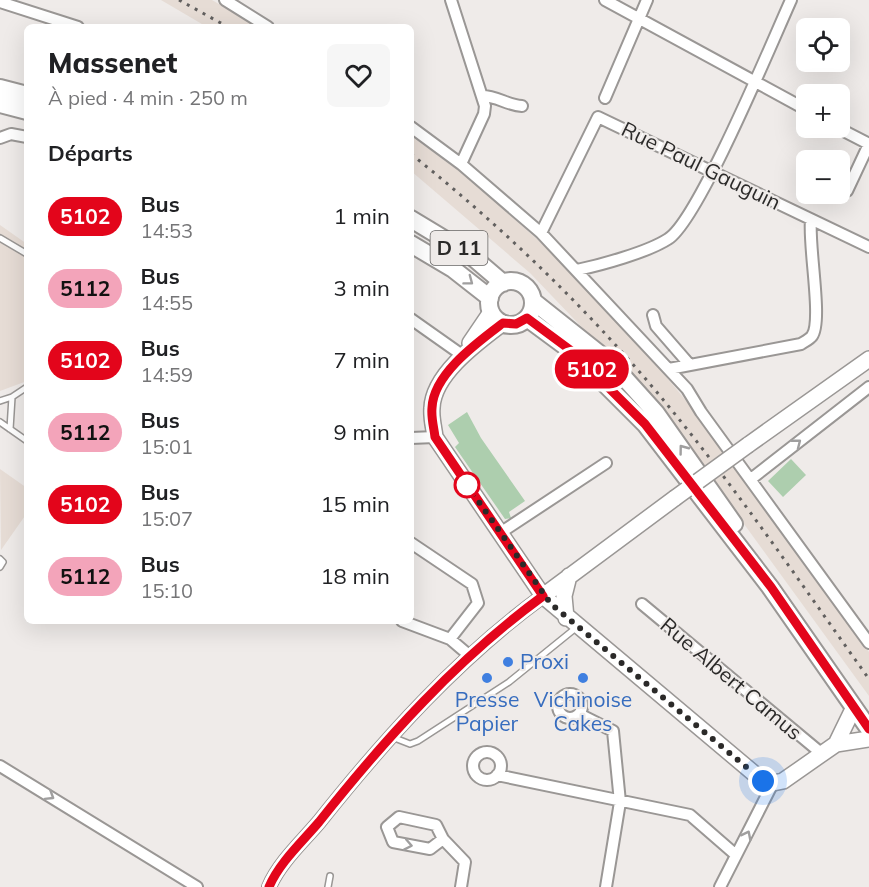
<!DOCTYPE html>
<html lang="fr">
<head>
<meta charset="utf-8">
<style>
	body { margin:0; font-family:Mulish,sans-serif; background:#f6f6f6; color:#202124; height:100vh; display:flex; flex-direction:column; font-size:22px; white-space:nowrap }
	* { box-sizing:border-box; margin:0 }
	p { font-size:20px; color:#757577 }
	.icon { flex:none; width:33px; height:33px; fill:none; stroke:currentColor; stroke-width:2; stroke-linecap:round; stroke-linejoin:round }
	.map { position:relative; flex:1; overflow:hidden }
	.drawer { position:absolute; left:24px; top:24px; width:390px; height:600px; display:flex; flex-direction:column; background:#fff; border-radius:9px; box-shadow:0 6px 24px #0002 }
	.drawer>* { flex:none }
	.badge { padding:0 12px; border-radius:20px; font-size:21px; line-height:39px }
	.tools { position:absolute; left:796px; top:18px; display:grid; gap:12px }
	.tools a { display:grid; place-items:center; width:54px; height:54px; border-radius:9px; background:#fff; box-shadow:0 6px 24px #0002; font-size:30px }
	.you { position:absolute; width:30px; height:30px; margin:-15px; border:4px solid #fff; border-radius:50%; background:#1a73e8; box-shadow:0 0 0 9px #1a73e833 }
	.map>.badge { position:absolute; translate:-50% -50%; box-shadow:0 0 0 3px #fff }
	h2 { padding:0 24px; font-size:22px; line-height:54px }
	.round { display:grid; place-items:center; flex:none; width:63px; height:63px; border-radius:9px; background:#f6f6f6 }
	.headline { display:flex; align-items:center; justify-content:space-between; height:102px; padding:0 24px }
	h1 { font-size:28px; font-weight:800; line-height:45px }
	ul { padding:0; list-style:none }
	li { display:flex; align-items:center; gap:18px; height:72px; padding:0 24px }
	li div { flex:1 }
	li b { display:block; font-size:22px }
	li em { font-style:normal }
	li .badge { min-width:66px; font-weight:700; text-align:center }
	.map>svg:first-child { display:block }
	.built { fill:#e6dcd5 }
	.green { fill:#adceae }
	.lines { fill:none; stroke-linecap:round; stroke-linejoin:round }
	.service-casing { stroke:#9a9795; stroke-width:8 }
	.minor-casing { stroke:#9a9795; stroke-width:14 }
	.tertiary-casing { stroke:#9a9795; stroke-width:16 }
	.secondary-casing { stroke:#9a9795; stroke-width:18 }
	.primary-casing { stroke:#9a9795; stroke-width:20 }
	.service { stroke:#fff; stroke-width:5 }
	.minor { stroke:#fff; stroke-width:10 }
	.tertiary { stroke:#fff; stroke-width:14 }
	.secondary { stroke:#fff; stroke-width:15 }
	.primary { stroke:#fff; stroke-width:16 }
	.rail { stroke:#62605f; stroke-width:3; stroke-dasharray:3 6; stroke-linecap:butt }
	.secondary-bridge-casing { stroke:#9a9795; stroke-width:18; stroke-linecap:butt }
	.secondary-bridge { stroke:#fff; stroke-width:15 }
	.oneway { stroke:#a09f9f }
	.line-casing { stroke:#fff; stroke-width:14 }
	.line { stroke:#e3051b; stroke-width:9 }
	.walk { stroke:#2b2a29; stroke-width:6; stroke-dasharray:0 10.8 }
	.stop-dot { fill:#fff; stroke:#e3051b; stroke-width:3 }
	.shop-dot { fill:#3f7fe0; stroke:#efebe9; stroke-width:2 }
	.labels { text-anchor:middle; stroke-width:4.5; stroke-linejoin:round; paint-order:stroke }
	.shield { fill:#efebe9; stroke:#666463; stroke-width:1.5 }
	.shield-label { font-size:20px; font-weight:bold; fill:#2b2a29 }
	.street-label { font-size:21px; fill:#2b2a29; stroke:#efebe9 }
	.shop-label { font-size:21px; fill:#366cbe; stroke:#efebe9 }
</style>
</head>
<body>
<div class="map">
<svg width="869" height="887" viewBox="0 0 869 887">
	<rect width="100%" height="100%" fill="#efebe9"/>
	<path class="built" d="M 161,0 L 212,0 L 258,27 L 207,27 Z
		M 411,136 L 469,178 L 550,251 L 641,346 L 728,452 L 869,652 L 869,696 L 707,473 L 616,363 L 530,273 L 411,171 Z
		M 0,225 L 27,244 L 27,381 L 0,391 Z
		M 0,469 L 27,488 L 27,513 L 1,550 Z"/>
	<path class="green" d="M 467,412 L 481,438 L 525,501 L 509,512 L 511,518 L 505,519 L 455,447 L 459,443 L 448,425 Z
		M 791,459 L 806,475 L 783,497 L 768,481 Z"/>
	<g class="lines">
		<g class="service-casing">
			<path id="service" d="M 0,238 L 27,254
				M 12,397 L 27,387
				M 0,401 L 12,397 L 10,429
				M 0,422 L 27,441
				M 0,559 L 3,562 L 0,567
				M 392,737 L 410,744 L 418,741 L 509,682 L 577,627
				M 328,887 L 330,876"/>
		</g>
		<g class="minor-casing">
			<path id="minor" d="M 225,0 L 268,27
				M 451,0 L 485,106 L 484,114 L 461,164
				M 605,0 L 807,110
				M 0,2 L 78,27
				M 482,96 C 497,96 507,105 522,106
				M 605,98 L 647,0
				M 411,127 L 461,164 L 541,233 L 687,389 L 701,412 L 869,643
				M 838,128 L 869,144
				M 0,138 L 11,134 L 27,137
				M 847,191 L 869,144
				M 541,233 L 598,117 L 869,247
				M 577,270 C 601,265 648,252 668,239 C 698,221 772,42 791,0
				M 653,315 L 656,326 L 689,364
				M 411,319 L 462,355
				M 669,369 L 801,344 C 804,342 810,339 812,336 C 823,321 808,245 811,220
				M 411,438 L 435,437
				M 751,479 L 869,387
				M 500,533 L 606,463
				M 411,543 L 472,584 L 478,603 L 450,639
				M 642,604 L 821,753
				M 402,621 L 450,639 L 470,656
				M558 706a12 12 0 1 1 24 0a12 12 0 1 1-24 0Z
				M 579,714 L 613,731 L 620,802 L 606,887
				M473 766a14 14 0 1 1 28 0a14 14 0 1 1-28 0Z
				M 0,766 L 197,887
				M 497,775 L 690,815 L 736,855
				M 443,839 L 430,849 L 393,842 L 387,827 L 399,817 L 436,825 L 443,839 L 465,862 L 461,887
				M 720,887 L 773,783"/>
		</g>
		<g class="tertiary-casing">
			<path id="tertiary" d="M 269,887 C 279,863 302,842 319,822 C 385,739 457,659 543,596"/>
		</g>
		<g class="secondary-casing">
			<path id="secondary" d="M 503,323 C 478,342 433,374 432,408 C 431,418 434,428 435,437 L 543,596 L 763,781 L 773,783 L 783,781 L 836,744 L 869,739
				M 470,343 L 491,312
				M 748,445 L 869,359
				M 543,596 L 675,498
				M 566,618 L 564,596 L 569,576
				M 836,744 L 854,707"/>
		</g>
		<g class="primary-casing">
			<path id="primary" d="M 0,88 L 27,95
				M 0,104 L 27,111
				M 411,219 L 469,254 L 503,283
				M 411,244 L 453,269 L 490,298
				M489 303a22 22 0 1 1 44 0a22 22 0 1 1-44 0Z
				M 533,301 L 611,363 L 656,413 L 734,524
				M 527,318 L 573,352 L 645,424 L 770,587 L 869,729"/>
		</g>
		<use href="#service" class="service"/>
		<use href="#minor" class="minor"/>
		<use href="#tertiary" class="tertiary"/>
		<use href="#secondary" class="secondary"/>
		<use href="#primary" class="primary"/>
		<path class="rail" d="M 179,0 L 228,27
			M 411,154 C 506,230 593,314 670,408 C 741,495 804,588 869,679"/>
		<g class="secondary-bridge-casing">
			<path id="secondary-bridge" d="M 675,498 L 748,445"/>
		</g>
		<use href="#secondary-bridge" class="secondary-bridge"/>
	</g>
	<defs><path id="oneway-chevron" d="M-2-3.5L2.5 0L-2 3.5" fill="none" stroke-width="1.6" stroke-linecap="round" stroke-linejoin="round" transform="scale(1.5)"/></defs>
	<g class="oneway">
		<use href="#oneway-chevron" transform="translate(469 281) rotate(37)"/>
		<use href="#oneway-chevron" transform="translate(797 443) rotate(-38)"/>
		<use href="#oneway-chevron" transform="translate(683 449) rotate(-127)"/>
		<use href="#oneway-chevron" transform="translate(50 796) rotate(32)"/>
		<use href="#oneway-chevron" transform="translate(747 835) rotate(-63)"/>
		<use href="#oneway-chevron" transform="translate(408 845) rotate(11)"/>
	</g>
	<g class="lines">
		<g class="line-casing">
			<path id="line" d="M 269,887 C 279,863 302,842 319,822 C 385,739 457,659 543,596 L 435,437 C 434,428 431,418 432,408 C 433,374 478,342 503,323 L 516,324 L 527,318 L 573,352 L 645,424 L 771,587 L 869,729"/>
		</g>
		<use href="#line" class="line"/>
		<path class="walk" d="M 467,485 L 551,604 L 763,781"/>
	</g>
	<circle class="stop-dot" cx="467" cy="485" r="12"/>
	<g class="shop-dot">
		<circle cx="508" cy="662" r="6"/>
		<circle cx="487" cy="678" r="6"/>
		<circle cx="583" cy="678" r="6"/>
	</g>
	<g class="labels">
		<rect class="shield" x="430.5" y="231" width="57" height="34" rx="4.5"/>
		<g class="shield-label">
			<text x="459" y="255">D 11</text>
		</g>
		<g class="street-label">
			<text transform="translate(701 166) rotate(26)" y="7">Rue Paul Gauguin</text>
			<text transform="translate(731 679) rotate(40)" y="7">Rue Albert Camus</text>
		</g>
		<g class="shop-label">
			<text x="520" y="669" text-anchor="start">Proxi</text>
			<text x="487" y="707">Presse<tspan x="487" dy="24">Papier</tspan></text>
			<text x="583" y="707">Vichinoise<tspan x="583" dy="24">Cakes</tspan></text>
		</g>
	</g>
</svg>
<div class="tools">
<a><svg class="icon" aria-label="locate" viewBox="0 0 24 24"><circle cx="12" cy="12" r="6"/><path d="M12 2v4M12 18v4M2 12h4M18 12h4"/></svg></a>
<a>+</a>
<a>−</a>
</div>
<div class="you" style="left:763px;top:781px"></div>
<b class="badge" style="left:592px;top:369px;background:#e3051b;color:#fff">5102</b>
<section class="drawer">
<div class="headline"><div><h1>Massenet</h1><p>À pied · 4 min · 250 m</p></div><a class="round"><svg class="icon" aria-label="heart" viewBox="0 0 24 24"><path d="M12 20l-8-8c-3-5 5-10 8-4 3-6 11-1 8 4z"/></svg></a></div>
<h2>Départs</h2>
<ul>
<li><span class="badge" style="background:#e3051b;color:#fff">5102</span><div><b>Bus</b><p>14:53</p></div><em>1 min</em></li>
<li><span class="badge" style="background:#f3a4ba;color:#111">5112</span><div><b>Bus</b><p>14:55</p></div><em>3 min</em></li>
<li><span class="badge" style="background:#e3051b;color:#fff">5102</span><div><b>Bus</b><p>14:59</p></div><em>7 min</em></li>
<li><span class="badge" style="background:#f3a4ba;color:#111">5112</span><div><b>Bus</b><p>15:01</p></div><em>9 min</em></li>
<li><span class="badge" style="background:#e3051b;color:#fff">5102</span><div><b>Bus</b><p>15:07</p></div><em>15 min</em></li>
<li><span class="badge" style="background:#f3a4ba;color:#111">5112</span><div><b>Bus</b><p>15:10</p></div><em>18 min</em></li>
</ul>
</section>
</div>
</body>
</html>
